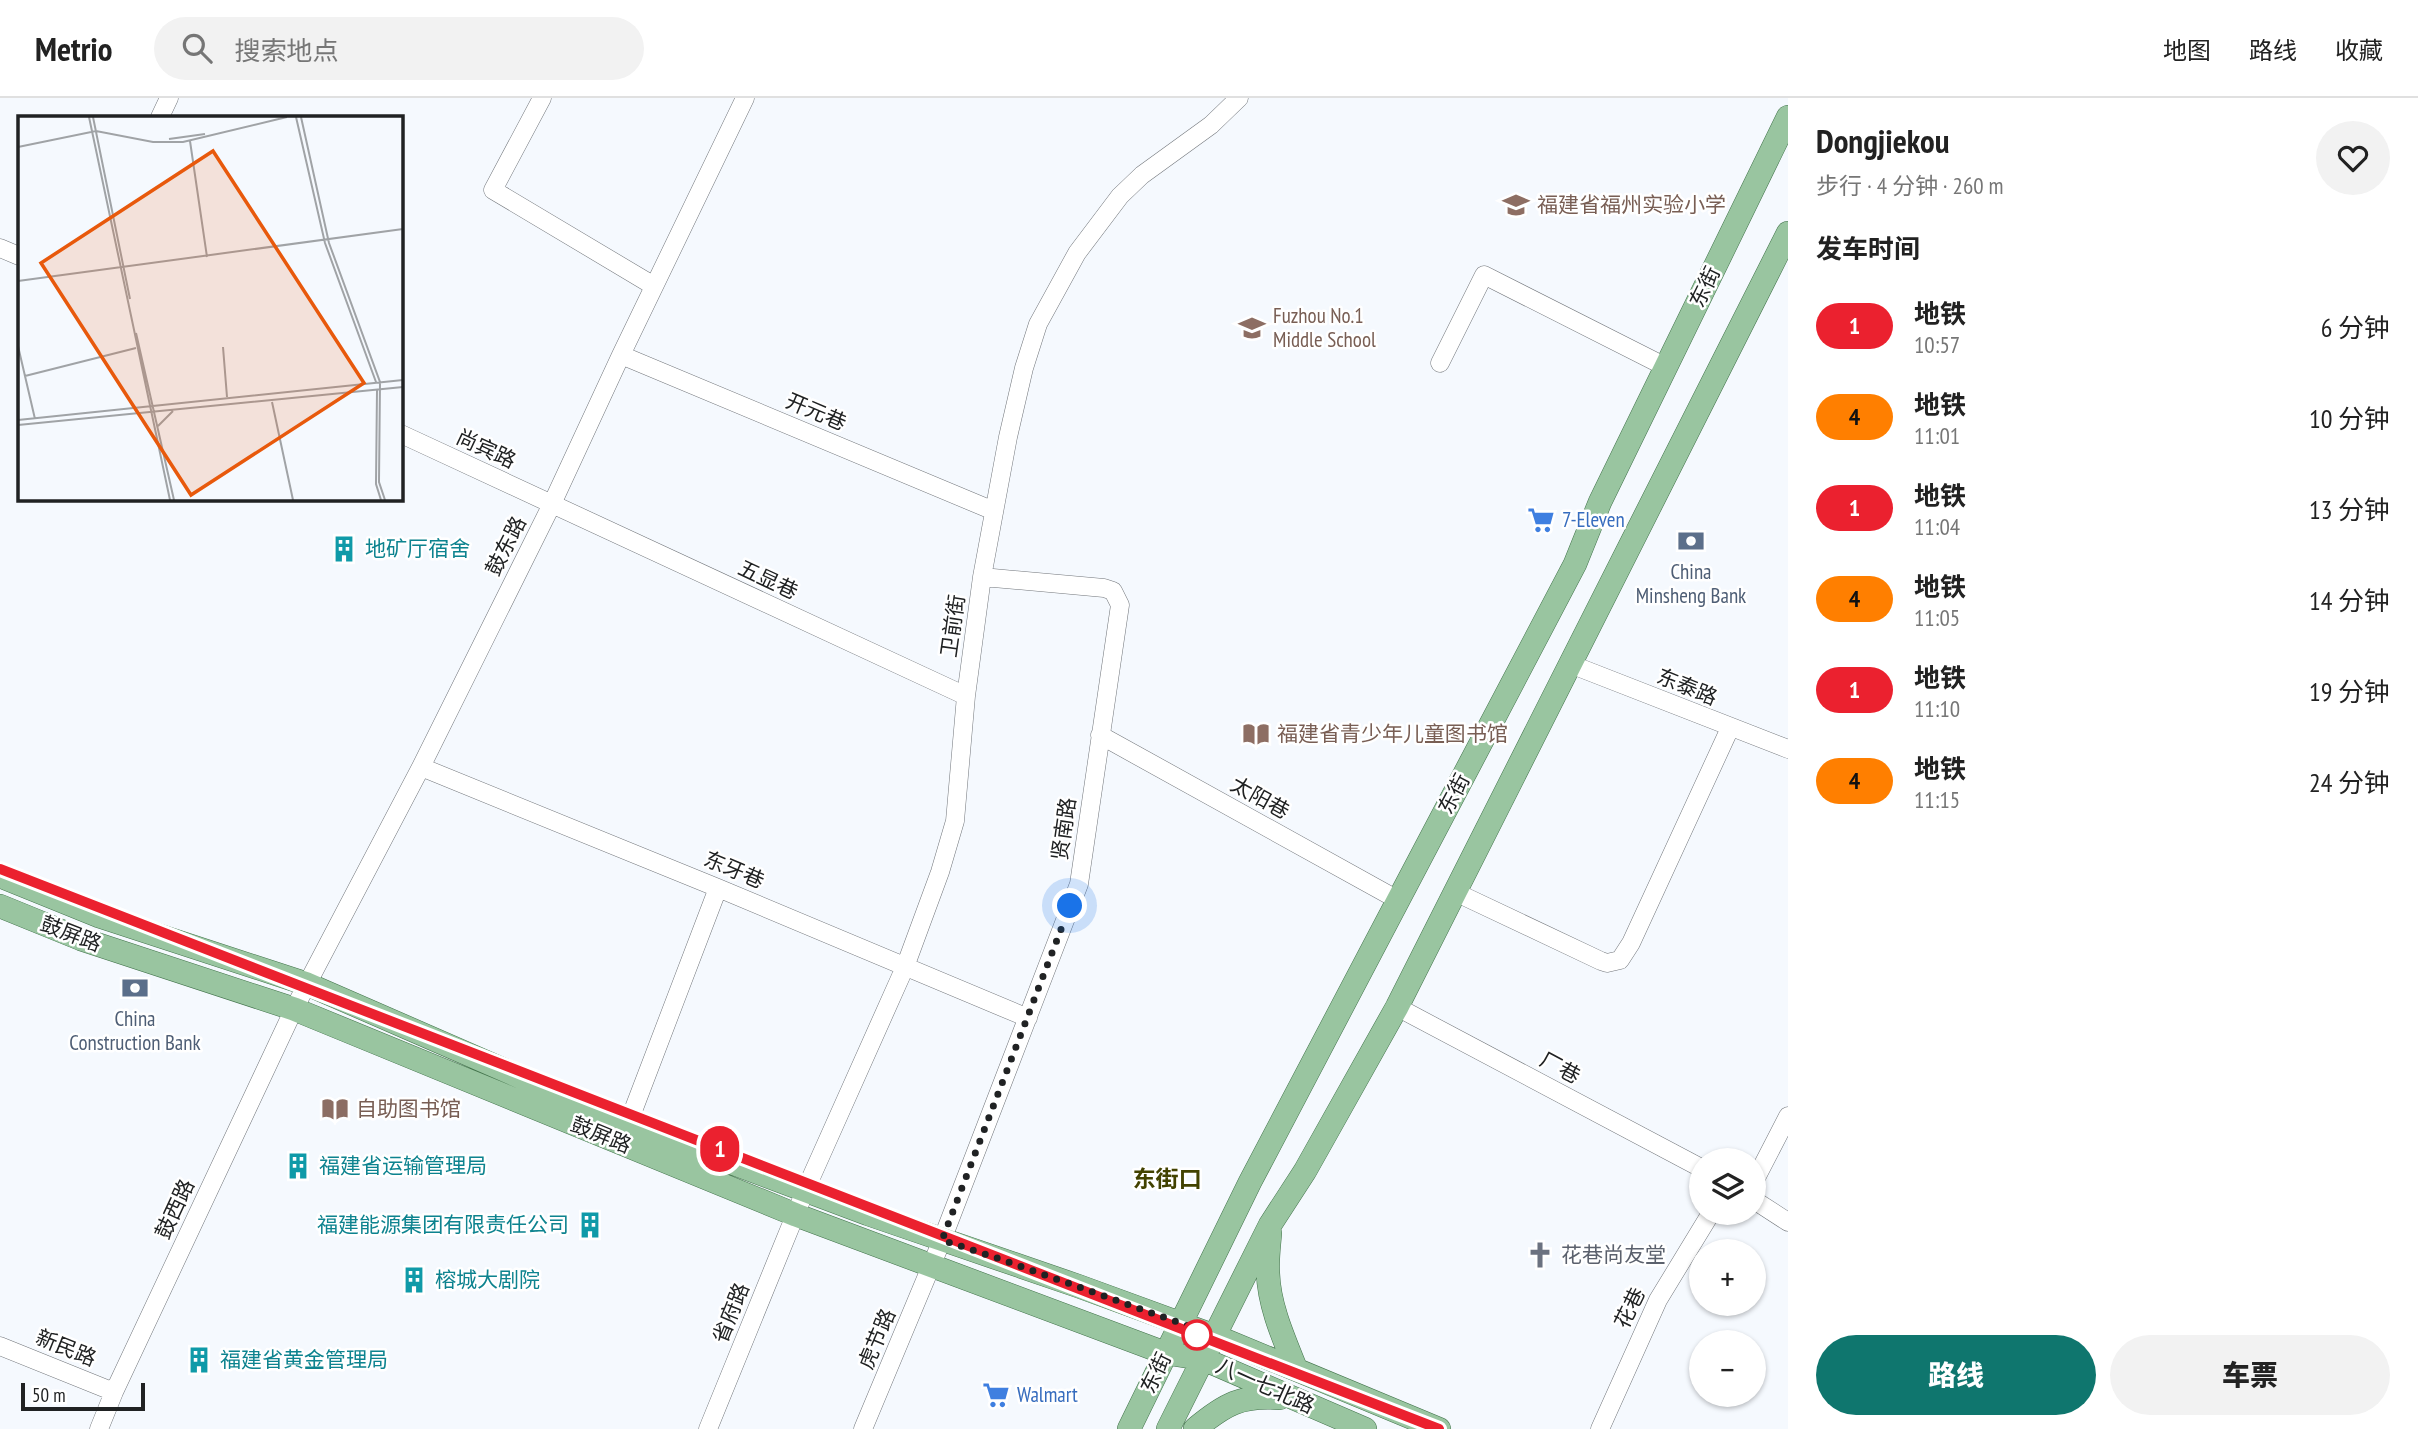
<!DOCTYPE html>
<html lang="zh">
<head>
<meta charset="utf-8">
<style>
	body { margin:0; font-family:"PT Sans Narrow","Noto Sans SC",sans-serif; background:#f2f2f2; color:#222; height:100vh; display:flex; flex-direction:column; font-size:26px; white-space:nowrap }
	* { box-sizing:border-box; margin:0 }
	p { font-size:23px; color:#767676 }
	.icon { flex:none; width:38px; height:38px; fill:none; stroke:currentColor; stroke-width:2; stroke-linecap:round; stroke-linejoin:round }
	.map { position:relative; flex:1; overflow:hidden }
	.details { display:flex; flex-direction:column; background:#fff; width:630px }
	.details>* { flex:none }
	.badge { padding:0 14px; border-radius:23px; font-size:24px; line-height:46px }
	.buttons { position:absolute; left:1689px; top:1050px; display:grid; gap:14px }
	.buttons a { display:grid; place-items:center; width:77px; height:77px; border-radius:50%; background:#fff; box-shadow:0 2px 5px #0004; font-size:35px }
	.scale { position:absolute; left:21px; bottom:18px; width:124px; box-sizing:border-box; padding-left:7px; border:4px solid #202223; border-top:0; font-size:19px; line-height:24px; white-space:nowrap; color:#202223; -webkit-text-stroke:5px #fff; paint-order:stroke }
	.you { position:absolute; width:35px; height:35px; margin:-18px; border:5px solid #fff; border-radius:50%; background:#1a73e8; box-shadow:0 0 0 10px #1a73e833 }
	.map>.badge { position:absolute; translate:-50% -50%; box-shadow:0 0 0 4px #fff }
	h2 { padding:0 28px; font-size:26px; line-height:63px }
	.round { display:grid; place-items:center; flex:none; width:74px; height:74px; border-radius:37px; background:#f2f2f2 }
	.overview { display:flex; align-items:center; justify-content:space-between; height:119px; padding:0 28px }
	h1 { font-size:33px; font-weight:800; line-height:52px }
	.cta { display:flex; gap:14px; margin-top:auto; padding:14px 28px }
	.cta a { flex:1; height:80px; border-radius:42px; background:#0f766e; color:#fff; font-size:28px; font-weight:800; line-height:80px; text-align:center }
	.cta a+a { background:#f2f2f2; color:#222 }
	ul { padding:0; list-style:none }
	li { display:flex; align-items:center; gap:21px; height:91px; padding:0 28px }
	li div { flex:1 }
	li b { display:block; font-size:26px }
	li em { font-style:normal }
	li .badge { min-width:77px; font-weight:700; text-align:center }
	header { display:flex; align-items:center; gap:42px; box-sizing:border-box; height:98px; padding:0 35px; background:#fff; border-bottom:2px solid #e0e0e0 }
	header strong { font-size:33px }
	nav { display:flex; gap:38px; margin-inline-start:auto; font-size:24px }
	.search { width:490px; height:63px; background:#f2f2f2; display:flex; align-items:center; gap:18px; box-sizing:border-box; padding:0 24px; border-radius:38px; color:#767676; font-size:26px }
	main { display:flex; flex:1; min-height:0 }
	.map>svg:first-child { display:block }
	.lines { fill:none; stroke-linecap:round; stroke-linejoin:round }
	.minor-casing { stroke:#72767b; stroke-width:19 }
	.major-casing { stroke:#42734b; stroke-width:24 }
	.minor { stroke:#fff; stroke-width:18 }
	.major { stroke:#99c5a0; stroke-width:23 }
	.line-casing { stroke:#fff; stroke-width:16 }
	.line { stroke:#eb212f; stroke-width:10 }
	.walk { stroke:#202223; stroke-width:7; stroke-dasharray:0 12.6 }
	.stop-dot { fill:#fff; stroke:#eb212f; stroke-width:3.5 }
	.labels { text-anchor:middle; stroke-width:5; stroke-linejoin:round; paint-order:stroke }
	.education-label { font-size:21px; fill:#785e54; stroke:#fff; text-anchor:start }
	.street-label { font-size:21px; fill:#202223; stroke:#fff }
	.shop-label { font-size:21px; fill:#366cbe; stroke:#fff; text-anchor:start }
	.culture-label { font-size:21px; fill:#0d838f; stroke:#fff; text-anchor:start }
	.service-label { font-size:21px; fill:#4e5e75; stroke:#fff }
	.worship-label { font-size:21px; fill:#5b616d; stroke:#fff; text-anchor:start }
	.neighbourhood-label { font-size:23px; font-weight:bold; fill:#424200; stroke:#fff }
	.inset-road { fill:none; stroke:#a0a3a6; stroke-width:2 }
	.view { fill:#e8590c; fill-opacity:0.15; stroke:#e8590c; stroke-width:3.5 }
	.inset-edge { fill:none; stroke:#202223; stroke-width:3.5 }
</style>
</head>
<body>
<header>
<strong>Metrio</strong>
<div class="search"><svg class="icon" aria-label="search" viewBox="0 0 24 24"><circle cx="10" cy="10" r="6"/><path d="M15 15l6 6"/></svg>搜索地点</div>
<nav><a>地图</a><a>路线</a><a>收藏</a></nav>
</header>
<main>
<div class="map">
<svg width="1788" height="1331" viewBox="0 0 1788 1331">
	<rect width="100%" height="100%" fill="#f5f9fe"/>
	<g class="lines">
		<g class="minor-casing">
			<path id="minor" d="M 542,0 L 493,92 L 654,188
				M 160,19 L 169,0
				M 0,150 L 19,158
				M 621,257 L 994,413
				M 1440,265 L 1484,177 L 1666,269
				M 401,336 L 966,598
				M 1570,566 L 1788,651
				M 1100,637 L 1398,802
				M 421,669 L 718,790 L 1028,920
				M 1455,794 L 1601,863 L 1607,865 L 1620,862 L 1631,845 L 1730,630
				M 1397,909 L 1701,1070
				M 628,1026 L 718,790
				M 1754,1084 L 1788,1018
				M 1754,1102 L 1788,1124
				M 0,1248 L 114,1294
				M 99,1331 L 114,1294 L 294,911 L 421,669 L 551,408 L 621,257 L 745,0
				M 708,1331 L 805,1093 L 905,869 L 940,774 L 955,723 L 966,598 L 982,479 L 1008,339 L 1024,270 L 1038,226 L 1077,155 L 1120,98 L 1142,77 L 1211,27 L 1239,0
				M 863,1331 L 942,1142 L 1079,786 L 1120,507 L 1113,493 L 1104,490 L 982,479
				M 1600,1331 L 1658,1202 L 1711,1115"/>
		</g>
		<g class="major-casing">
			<path id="major" d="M 0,778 L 99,818 L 307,886 L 628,1026 L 868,1116 L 1078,1188 L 1215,1238 L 1439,1331
				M 0,808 L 81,841 L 294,911 L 796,1117 L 1165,1255 L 1203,1261 L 1365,1331
				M 1270,1135 C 1269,1148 1267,1162 1268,1175 C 1269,1208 1284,1241 1296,1271
				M 1129,1331 L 1250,1084 L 1575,466 L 1600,404 L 1788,19
				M 1168,1331 L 1270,1127 L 1305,1073 L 1397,909 L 1788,135
				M 1195,1331 C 1225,1306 1241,1297 1280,1300"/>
		</g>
		<use href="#minor" class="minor"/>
		<use href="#major" class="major"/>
	</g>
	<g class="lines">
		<g class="line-casing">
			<path id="line" d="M 0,771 L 1439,1331"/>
		</g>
		<use href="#line" class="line"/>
		<path class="walk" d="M 1070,808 L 942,1142 L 1000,1161 L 1180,1225 L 1198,1231 L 1197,1237"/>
	</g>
	<defs>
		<g id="school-bare" transform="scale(2.1)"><path d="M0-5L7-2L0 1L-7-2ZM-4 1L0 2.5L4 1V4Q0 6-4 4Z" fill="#8d6e63" stroke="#fff" stroke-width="2.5" paint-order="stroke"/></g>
		<g id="supermarket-bare" transform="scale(2.1)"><path d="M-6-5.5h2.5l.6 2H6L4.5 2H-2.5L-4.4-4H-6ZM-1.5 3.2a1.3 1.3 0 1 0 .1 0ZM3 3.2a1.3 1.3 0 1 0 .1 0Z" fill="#3f7fe0" stroke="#fff" stroke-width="2.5" paint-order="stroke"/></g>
		<g id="bank-bare" transform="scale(2.1)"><path d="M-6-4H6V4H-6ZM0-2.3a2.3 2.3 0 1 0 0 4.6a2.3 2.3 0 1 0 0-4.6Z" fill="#5c6f8a" stroke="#fff" stroke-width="2.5" paint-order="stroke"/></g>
		<g id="building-bare" transform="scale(2.1)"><path d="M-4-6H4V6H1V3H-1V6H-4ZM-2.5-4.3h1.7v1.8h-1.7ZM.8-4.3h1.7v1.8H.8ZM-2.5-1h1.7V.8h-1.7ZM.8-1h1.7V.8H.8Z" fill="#0f9aa8" stroke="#fff" stroke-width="2.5" paint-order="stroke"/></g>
		<g id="library-bare" transform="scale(2.1)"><path d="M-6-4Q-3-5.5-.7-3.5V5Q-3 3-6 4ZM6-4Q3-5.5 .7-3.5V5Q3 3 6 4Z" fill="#8d6e63" stroke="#fff" stroke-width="2.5" paint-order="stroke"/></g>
		<g id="church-bare" transform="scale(2.1)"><path d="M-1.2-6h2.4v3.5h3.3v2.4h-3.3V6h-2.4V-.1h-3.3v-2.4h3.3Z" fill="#6b7280" stroke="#fff" stroke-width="2.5" paint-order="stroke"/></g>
	</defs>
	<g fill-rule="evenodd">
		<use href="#school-bare" x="1516" y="107"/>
		<use href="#school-bare" x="1252" y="230"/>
		<use href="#supermarket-bare" x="1541" y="422"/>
		<use href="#bank-bare" x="1691" y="443"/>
		<use href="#building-bare" x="344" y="451"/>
		<use href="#library-bare" x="1256" y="636"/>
		<use href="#bank-bare" x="135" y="890"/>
		<use href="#library-bare" x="335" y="1011"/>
		<use href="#building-bare" x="298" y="1068"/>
		<use href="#building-bare" x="590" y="1127"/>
		<use href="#church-bare" x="1540" y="1157"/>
		<use href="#building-bare" x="414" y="1182"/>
		<use href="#building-bare" x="199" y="1262"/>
		<use href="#supermarket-bare" x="996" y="1297"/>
	</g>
	<circle class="stop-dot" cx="1197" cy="1237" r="14"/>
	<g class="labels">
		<g class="education-label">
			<text x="1537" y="114">福建省福州实验小学</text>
			<text x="1273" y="225">Fuzhou No.1<tspan x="1273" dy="24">Middle School</tspan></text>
			<text x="1277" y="643">福建省青少年儿童图书馆</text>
			<text x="356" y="1018">自助图书馆</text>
		</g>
		<g class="street-label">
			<text transform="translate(1705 189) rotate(-64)" y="7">东街</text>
			<text transform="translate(816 314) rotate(23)" y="7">开元巷</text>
			<text transform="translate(486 351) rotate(25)" y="7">尚宾路</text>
			<text transform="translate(506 448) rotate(-63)" y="7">鼓东路</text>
			<text transform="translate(768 482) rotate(25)" y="7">五显巷</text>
			<text transform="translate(953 528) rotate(-82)" y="7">卫前街</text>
			<text transform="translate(1687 589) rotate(22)" y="7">东泰路</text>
			<text transform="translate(1454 696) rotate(-62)" y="7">东街</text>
			<text transform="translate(1260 700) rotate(29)" y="7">太阳巷</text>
			<text transform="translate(1064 731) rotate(-82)" y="7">贤南路</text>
			<text transform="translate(734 772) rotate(23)" y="7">东牙巷</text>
			<text transform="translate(71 836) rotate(21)" y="7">鼓屏路</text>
			<text transform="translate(1560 970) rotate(28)" y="7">厂巷</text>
			<text transform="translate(601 1037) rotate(22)" y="7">鼓屏路</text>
			<text transform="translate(175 1111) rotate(-65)" y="7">鼓西路</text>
			<text transform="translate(1630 1210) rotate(-64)" y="7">花巷</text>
			<text transform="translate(731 1215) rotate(-68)" y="7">省府路</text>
			<text transform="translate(877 1241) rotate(-67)" y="7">虎节路</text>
			<text transform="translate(66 1250) rotate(22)" y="7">新民路</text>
			<text transform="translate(1156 1275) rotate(-64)" y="7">东街</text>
			<text transform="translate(1265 1288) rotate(24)" y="7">八一七北路</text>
		</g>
		<g class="shop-label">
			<text x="1562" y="429">7-Eleven</text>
			<text x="1017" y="1304">Walmart</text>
		</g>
		<g class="culture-label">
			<text x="365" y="458">地矿厅宿舍</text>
			<text x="319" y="1075">福建省运输管理局</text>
			<text x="569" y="1134" text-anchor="end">福建能源集团有限责任公司</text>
			<text x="435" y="1189">榕城大剧院</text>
			<text x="220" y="1269">福建省黄金管理局</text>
		</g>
		<g class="service-label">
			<text x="1691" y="481">China<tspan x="1691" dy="24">Minsheng Bank</tspan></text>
			<text x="135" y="928">China<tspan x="135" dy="24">Construction Bank</tspan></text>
		</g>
		<g class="worship-label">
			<text x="1561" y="1164">花巷尚友堂</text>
		</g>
		<g class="neighbourhood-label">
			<text x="1167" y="1089">东街口</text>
		</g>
	</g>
	<g transform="translate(18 18)">
		<rect width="385" height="385" fill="#f5f9fe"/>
		<path class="inset-road" d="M 71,1 L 152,384M 75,1 L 112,183M 278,1 L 307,127 L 358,266M 283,1 L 311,127 L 362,266 L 361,366 L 367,384M 151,23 L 187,18M 172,25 L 189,141M 0,31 L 78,15 L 135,26 L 165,26 L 269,1M 0,165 L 385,113M 118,217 L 156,384M 0,230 L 17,303M 205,231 L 209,281M 7,260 L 118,232M 359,274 L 358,368 L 363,384M 254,286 L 275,384M 0,304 L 385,264M 0,309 L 385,271M 140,310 L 155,295"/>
		<path class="view" d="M 195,35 L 346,267 L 173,379 L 23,147 Z"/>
		<rect width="385" height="385" class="inset-edge"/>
	</g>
</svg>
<div class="buttons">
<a><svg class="icon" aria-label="layers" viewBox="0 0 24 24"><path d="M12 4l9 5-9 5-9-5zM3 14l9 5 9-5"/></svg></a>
<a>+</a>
<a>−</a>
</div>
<div class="scale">50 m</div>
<div class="you" style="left:1070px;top:808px"></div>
<b class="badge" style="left:720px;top:1051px;background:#eb212f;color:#fff">1</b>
</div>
<section class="details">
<div class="overview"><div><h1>Dongjiekou</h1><p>步行 · 4 分钟 · 260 m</p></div><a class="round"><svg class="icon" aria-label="heart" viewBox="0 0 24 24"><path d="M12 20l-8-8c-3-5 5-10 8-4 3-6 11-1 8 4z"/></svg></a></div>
<h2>发车时间</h2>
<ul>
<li><span class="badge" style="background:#eb212f;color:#fff">1</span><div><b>地铁</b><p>10:57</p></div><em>6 分钟</em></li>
<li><span class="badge" style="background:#ff7f00;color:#111">4</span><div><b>地铁</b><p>11:01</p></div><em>10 分钟</em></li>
<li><span class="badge" style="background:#eb212f;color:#fff">1</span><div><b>地铁</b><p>11:04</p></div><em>13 分钟</em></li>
<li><span class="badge" style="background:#ff7f00;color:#111">4</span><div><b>地铁</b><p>11:05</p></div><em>14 分钟</em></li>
<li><span class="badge" style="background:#eb212f;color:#fff">1</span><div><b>地铁</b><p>11:10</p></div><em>19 分钟</em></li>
<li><span class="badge" style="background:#ff7f00;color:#111">4</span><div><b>地铁</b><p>11:15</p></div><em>24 分钟</em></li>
</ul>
<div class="cta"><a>路线</a><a>车票</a></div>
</section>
</main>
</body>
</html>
